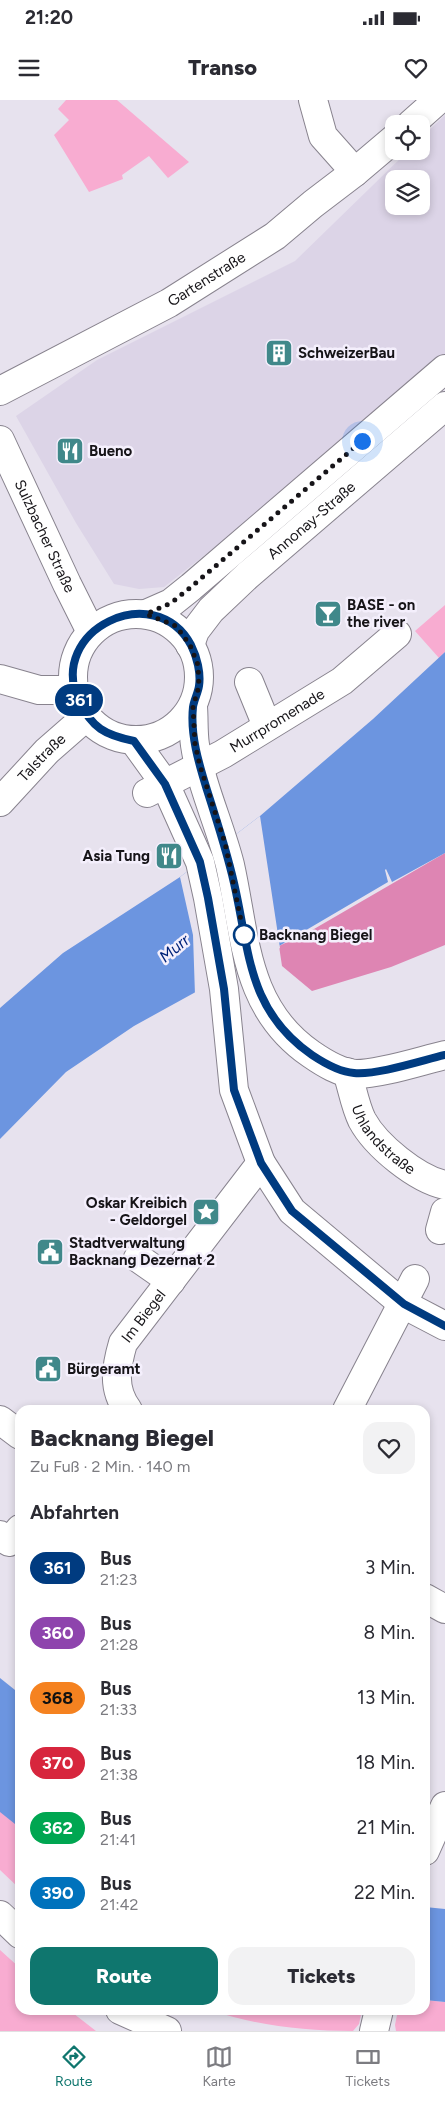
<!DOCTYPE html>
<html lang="de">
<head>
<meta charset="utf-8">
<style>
	body { margin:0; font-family:Figtree,sans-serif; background:#f2f2f3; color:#2b2b33; height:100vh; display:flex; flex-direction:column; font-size:19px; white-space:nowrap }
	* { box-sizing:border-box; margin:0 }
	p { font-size:16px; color:#7c7c81 }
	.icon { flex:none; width:28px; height:28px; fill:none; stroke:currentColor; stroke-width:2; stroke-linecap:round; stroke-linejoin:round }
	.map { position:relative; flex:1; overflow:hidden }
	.drawer { position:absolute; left:15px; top:1305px; width:415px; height:610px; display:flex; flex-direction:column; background:#fff; border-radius:15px; box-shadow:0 2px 8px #0003 }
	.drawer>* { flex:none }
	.badge { padding:0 10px; border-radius:16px; font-size:18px; line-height:32px }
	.controls { position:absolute; left:385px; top:15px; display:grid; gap:10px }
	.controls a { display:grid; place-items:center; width:45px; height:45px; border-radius:10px; background:#fff; box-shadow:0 2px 8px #0003; font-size:25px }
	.you { position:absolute; width:25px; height:25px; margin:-12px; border:4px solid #fff; border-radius:50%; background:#1a73e8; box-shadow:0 0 0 8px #1a73e833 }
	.map>.badge { position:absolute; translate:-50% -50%; box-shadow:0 0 0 2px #fff }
	h2 { padding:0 15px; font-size:19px; line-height:45px }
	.round { display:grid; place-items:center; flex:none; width:52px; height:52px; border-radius:15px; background:#f2f2f3 }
	.overview { display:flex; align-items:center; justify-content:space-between; height:85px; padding:0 15px }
	h1 { font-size:24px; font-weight:800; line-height:38px }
	.primary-button { display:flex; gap:10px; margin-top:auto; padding:10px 15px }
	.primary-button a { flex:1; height:58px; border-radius:15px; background:#0f766e; color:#fff; font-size:20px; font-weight:800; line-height:58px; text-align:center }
	.primary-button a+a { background:#f2f2f3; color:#2b2b33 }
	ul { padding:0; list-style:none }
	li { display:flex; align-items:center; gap:15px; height:65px; padding:0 15px }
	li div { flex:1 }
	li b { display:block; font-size:19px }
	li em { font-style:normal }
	li .badge { min-width:55px; font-weight:700; text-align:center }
	.status { display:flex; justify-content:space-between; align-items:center; height:35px; padding:0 25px; background:#fff; direction:ltr }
	.status svg { height:14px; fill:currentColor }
	header { display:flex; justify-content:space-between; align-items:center; height:65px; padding:0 15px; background:#fff; font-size:22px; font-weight:800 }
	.tabs { display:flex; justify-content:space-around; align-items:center; height:70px; border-top:1px solid #e1e1e2; background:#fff; font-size:14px; color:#7c7c81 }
	.tabs a { display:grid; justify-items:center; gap:2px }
	.tabs .active { color:#0f766e }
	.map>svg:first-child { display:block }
	.built { fill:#dcd4e7; fill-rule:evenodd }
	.green { fill:#f8acd1 }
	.forest { fill:#de85b3 }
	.water { fill:#6c95e0 }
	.pier { fill:#e7e2ee }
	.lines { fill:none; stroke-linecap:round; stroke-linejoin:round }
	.minor-casing { stroke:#88838e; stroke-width:30 }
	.minor { stroke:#fff; stroke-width:28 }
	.line-casing { stroke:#fff; stroke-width:11 }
	.line { stroke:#003b80; stroke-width:8 }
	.walk { stroke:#161418; stroke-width:5; stroke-dasharray:0 9 }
	.stop-dot { fill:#fff; stroke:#003b80; stroke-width:2.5 }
	.labels { text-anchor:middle; stroke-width:5; stroke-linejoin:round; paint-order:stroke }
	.street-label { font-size:15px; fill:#161418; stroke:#f4effc }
	.poi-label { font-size:15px; font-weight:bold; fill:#161418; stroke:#f4effc; text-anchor:start }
	.stop-label { font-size:15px; font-weight:bold; fill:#161418; stroke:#f4effc; text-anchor:start }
	.water-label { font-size:16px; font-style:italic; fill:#002279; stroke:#f4effc }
</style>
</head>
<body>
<div class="status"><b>21:20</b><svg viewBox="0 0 49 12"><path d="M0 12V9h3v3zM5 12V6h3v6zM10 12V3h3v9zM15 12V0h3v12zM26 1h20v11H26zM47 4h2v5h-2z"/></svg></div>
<header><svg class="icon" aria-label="menu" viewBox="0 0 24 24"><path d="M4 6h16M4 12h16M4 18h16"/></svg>Transo<svg class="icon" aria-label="heart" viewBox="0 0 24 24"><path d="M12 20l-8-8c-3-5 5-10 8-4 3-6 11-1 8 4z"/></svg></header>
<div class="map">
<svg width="445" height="1931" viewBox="0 0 445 1931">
	<rect width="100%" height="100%" fill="#e7e2ee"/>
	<path class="built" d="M 445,15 L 445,258 L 294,385 L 164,487 L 139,489 L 114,484 L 76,423 L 16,316 L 97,260 L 295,161 L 408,51 L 421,51 L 421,38 ZM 394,79 L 421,79 L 421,106 L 394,106 Z"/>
	<path class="green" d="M 66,0 L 117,0 L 189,62 L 168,78 L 149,56 L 122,75 L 123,79 L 89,92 L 54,35 L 69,20 L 58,9 Z
		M 445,505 L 445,552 L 439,558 L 415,531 Z
		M 0,1711 L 20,1727 L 20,1789 L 0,1770 Z
		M 0,1850 L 20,1868 L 20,1910 L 69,1910 L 96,1931 L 0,1931 Z
		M 425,1900 L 445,1902 L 445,1931 L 396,1931 L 395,1925 L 398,1910 L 425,1910 Z
		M 211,1910 L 362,1910 L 359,1924 L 353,1931 C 304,1931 257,1926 211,1910 Z"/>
	<path class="forest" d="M 445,753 L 445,845 L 391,867 L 312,891 L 282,866 L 279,846 L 314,829 Z"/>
	<path class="water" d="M 445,552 L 445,753 L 392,782 L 386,769 L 385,770 L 388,782 L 279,846 L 134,926 L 66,972 L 0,1039 L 0,908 L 63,853 L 180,777 L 260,716 L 373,619 Z
		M 0,1578 L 20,1594 L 20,1728 L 0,1712 Z
		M 425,1807 L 445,1809 L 445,1902 L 425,1900 Z"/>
	<path class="pier" d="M 260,716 L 280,848 L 195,895 L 193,835 L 180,777 Z"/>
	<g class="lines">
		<g class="minor-casing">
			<g id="minor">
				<path d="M 313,0 L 323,36 L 355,72"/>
				<path d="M 411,24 L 438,0"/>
				<path id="s1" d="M 0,291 L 169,203 L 275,136 L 313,104 L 355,72 L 394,39"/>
				<path id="s2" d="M 0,340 L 67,484 L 91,532"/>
				<circle cx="136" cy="577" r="63"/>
				<path d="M 146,514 L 171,503 L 191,487 L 445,269"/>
				<path id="s3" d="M 190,545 L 195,531 L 211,510 L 248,475 L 445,306"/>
				<path d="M 0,579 L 39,590 L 74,590"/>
				<path d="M 249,582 L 267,626"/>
				<path d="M 193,607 C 194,619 193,632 195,645 C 201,686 220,725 230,765 C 246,837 244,908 311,954 C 324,963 340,973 356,974 C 381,974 420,961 445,955"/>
				<path d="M 134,641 L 165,684 L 200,762 L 208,798 L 224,889 L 234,990 L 261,1063 L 292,1111 L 403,1204 L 445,1226"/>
				<path id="s4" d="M 147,693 L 223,654 L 342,581 L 397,534"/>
				<path id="s5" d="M 0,702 L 47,651 L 87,616"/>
				<path id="s6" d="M 347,972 C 352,987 355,1006 362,1020 C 376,1046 417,1079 445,1085"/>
				<path d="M 440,1130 L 445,1112"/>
				<path d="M 138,1158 L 171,1181"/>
				<path id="s7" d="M 128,1310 C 112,1289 116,1267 123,1243 L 261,1063"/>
				<path d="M 347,1310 L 415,1179"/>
				<path d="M 0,1320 L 20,1335"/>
				<path d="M 0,1435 L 9,1442 L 20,1429"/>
				<path d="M 425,1498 L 445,1509"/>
				<path d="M 425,1751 L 445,1706"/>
				<path d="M 0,1815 L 20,1834"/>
				<path d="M 120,1910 L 167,1931"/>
				<path d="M 374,1931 L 379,1910"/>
			</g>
		</g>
		<use href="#minor" class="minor"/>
	</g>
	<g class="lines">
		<g class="line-casing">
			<path id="line" d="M 445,955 C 420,961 378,975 354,973 C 339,972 324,963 312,955 C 247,910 250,852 234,783 C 227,752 217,721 207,690 C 199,664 190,635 193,607 C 194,600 198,593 199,586 C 201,573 197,557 191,545 C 155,478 46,530 79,601 C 92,628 105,635 134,641 L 165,684 L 200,762 L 208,798 L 224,889 L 234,990 L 261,1063 L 292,1111 L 404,1204 L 445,1226"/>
		</g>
		<use href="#line" class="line"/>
		<path class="walk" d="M 244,835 L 225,743 L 200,666 L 195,644 L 193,607 L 199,586 L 198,565 L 190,545 L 176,526 L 146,514 L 171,503 L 191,487 L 362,341"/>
	</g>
	<defs>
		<g id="building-square" transform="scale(1.4375)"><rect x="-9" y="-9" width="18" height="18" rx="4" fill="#40888a" stroke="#f4effc"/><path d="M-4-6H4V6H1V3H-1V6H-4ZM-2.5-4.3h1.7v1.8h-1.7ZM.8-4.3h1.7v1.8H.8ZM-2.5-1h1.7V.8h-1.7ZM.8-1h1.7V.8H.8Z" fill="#fff"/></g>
		<g id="restaurant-square" transform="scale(1.4375)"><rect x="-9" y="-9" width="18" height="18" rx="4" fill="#40888a" stroke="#f4effc"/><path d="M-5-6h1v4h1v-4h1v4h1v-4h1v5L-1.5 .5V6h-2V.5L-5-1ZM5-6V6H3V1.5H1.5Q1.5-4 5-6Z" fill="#fff"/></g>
		<g id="bar-square" transform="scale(1.4375)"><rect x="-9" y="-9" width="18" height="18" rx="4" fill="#40888a" stroke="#f4effc"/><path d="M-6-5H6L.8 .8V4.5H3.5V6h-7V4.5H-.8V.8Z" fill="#fff"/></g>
		<g id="sight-square" transform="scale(1.4375)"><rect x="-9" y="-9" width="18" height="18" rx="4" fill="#40888a" stroke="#f4effc"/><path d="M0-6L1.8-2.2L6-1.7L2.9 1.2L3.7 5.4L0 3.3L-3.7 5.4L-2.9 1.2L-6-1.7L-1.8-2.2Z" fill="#fff"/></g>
		<g id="civic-square" transform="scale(1.4375)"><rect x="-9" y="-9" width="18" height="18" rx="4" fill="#40888a" stroke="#f4effc"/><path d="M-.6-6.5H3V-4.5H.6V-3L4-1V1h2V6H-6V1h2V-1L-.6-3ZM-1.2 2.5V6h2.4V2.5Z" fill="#fff"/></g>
	</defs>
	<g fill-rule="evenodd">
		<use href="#building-square" x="279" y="253"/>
		<use href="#restaurant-square" x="70" y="351"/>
		<use href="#bar-square" x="328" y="514"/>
		<use href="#restaurant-square" x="169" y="756"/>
		<use href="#sight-square" x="206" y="1112"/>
		<use href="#civic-square" x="50" y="1152"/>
		<use href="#civic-square" x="48" y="1269"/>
	</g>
	<circle class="stop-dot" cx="244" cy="835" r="10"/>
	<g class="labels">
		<g class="street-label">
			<text dy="5" stroke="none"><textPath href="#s1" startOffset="235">Gartenstraße</textPath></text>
			<text dy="5" stroke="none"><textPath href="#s3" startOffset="176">Annonay-Straße</textPath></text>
			<text dy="5" stroke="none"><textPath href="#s2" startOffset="106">Sulzbacher Straße</textPath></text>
			<text dy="5" stroke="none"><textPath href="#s4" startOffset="149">Murrpromenade</textPath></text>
			<text dy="5" stroke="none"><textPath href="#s5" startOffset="61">Talstraße</textPath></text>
			<text dy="5" stroke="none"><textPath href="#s6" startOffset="79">Uhlandstraße</textPath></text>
			<text dy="5" stroke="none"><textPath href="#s7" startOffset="104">Im Biegel</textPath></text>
		</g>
		<g class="poi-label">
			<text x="298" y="258">SchweizerBau</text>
			<text x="89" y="356">Bueno</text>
			<text x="347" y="510">BASE - on<tspan x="347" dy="17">the river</tspan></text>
			<text x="150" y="761" text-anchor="end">Asia Tung</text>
			<text x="187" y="1108" text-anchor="end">Oskar Kreibich<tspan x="187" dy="17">- Geldorgel</tspan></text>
			<text x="69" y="1148">Stadtverwaltung<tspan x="69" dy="17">Backnang Dezernat 2</tspan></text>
			<text x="67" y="1274">Bürgeramt</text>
		</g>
		<g class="stop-label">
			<text x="259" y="840">Backnang Biegel</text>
		</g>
		<g class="water-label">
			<text transform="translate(174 848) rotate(-40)" y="6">Murr</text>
		</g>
	</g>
</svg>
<div class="controls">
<a><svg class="icon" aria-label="locate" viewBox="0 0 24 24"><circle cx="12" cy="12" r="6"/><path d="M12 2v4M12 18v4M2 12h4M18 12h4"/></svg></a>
<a><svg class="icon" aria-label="layers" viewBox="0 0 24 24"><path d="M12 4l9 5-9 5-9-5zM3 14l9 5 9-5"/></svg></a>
</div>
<div class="you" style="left:362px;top:341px"></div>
<b class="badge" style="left:79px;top:600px;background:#003b80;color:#fff">361</b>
<section class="drawer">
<div class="overview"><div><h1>Backnang Biegel</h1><p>Zu Fuß · 2 Min. · 140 m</p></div><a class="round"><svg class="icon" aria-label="heart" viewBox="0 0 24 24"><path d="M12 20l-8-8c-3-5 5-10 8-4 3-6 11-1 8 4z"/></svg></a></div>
<h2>Abfahrten</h2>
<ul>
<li><span class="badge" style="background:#003b80;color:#fff">361</span><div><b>Bus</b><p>21:23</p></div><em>3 Min.</em></li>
<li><span class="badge" style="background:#8e44ad;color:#fff">360</span><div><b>Bus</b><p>21:28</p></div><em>8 Min.</em></li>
<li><span class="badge" style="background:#f58220;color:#111">368</span><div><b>Bus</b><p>21:33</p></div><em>13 Min.</em></li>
<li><span class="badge" style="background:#d7263d;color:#fff">370</span><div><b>Bus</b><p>21:38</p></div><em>18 Min.</em></li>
<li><span class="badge" style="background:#00a651;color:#fff">362</span><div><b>Bus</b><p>21:41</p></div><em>21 Min.</em></li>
<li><span class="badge" style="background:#0072bc;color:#fff">390</span><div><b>Bus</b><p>21:42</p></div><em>22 Min.</em></li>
</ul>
<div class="primary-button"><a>Route</a><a>Tickets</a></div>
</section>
</div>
<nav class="tabs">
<a class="active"><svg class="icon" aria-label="directions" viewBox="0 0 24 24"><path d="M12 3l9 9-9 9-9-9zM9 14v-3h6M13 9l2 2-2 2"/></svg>Route</a>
<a><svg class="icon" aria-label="map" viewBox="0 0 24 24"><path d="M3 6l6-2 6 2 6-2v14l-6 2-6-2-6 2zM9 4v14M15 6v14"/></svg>Karte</a>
<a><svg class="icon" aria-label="tickets" viewBox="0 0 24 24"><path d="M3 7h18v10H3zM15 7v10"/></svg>Tickets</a>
</nav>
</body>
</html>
